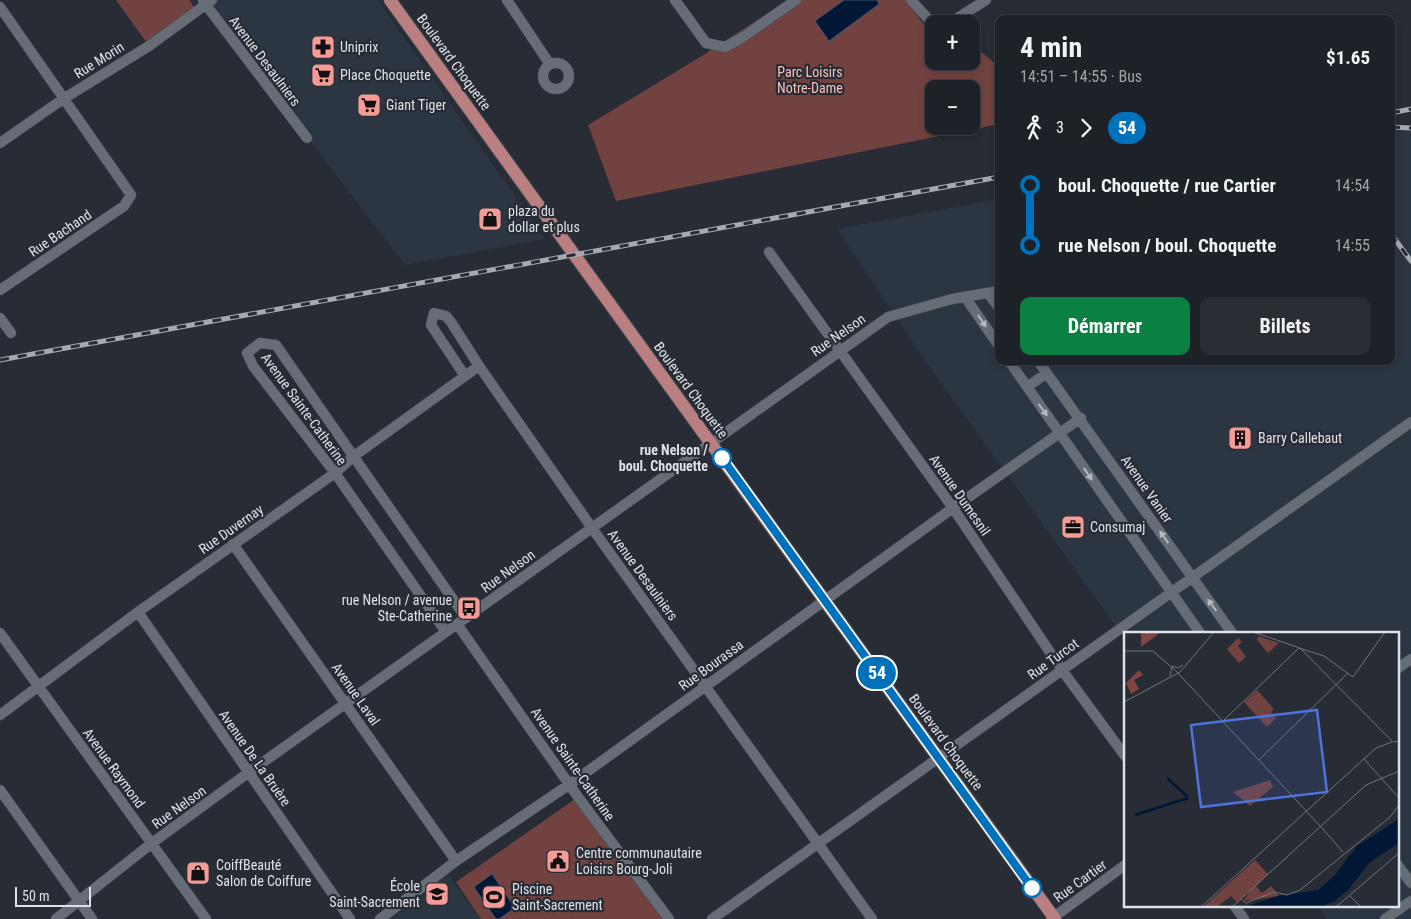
<!DOCTYPE html>
<html lang="fr">
<head>
<meta charset="utf-8">
<style>
	body { margin:0; font-family:"Roboto Condensed",sans-serif; background:#2a2e34; color:#f1f3f6; height:100vh; display:flex; flex-direction:column; font-size:19px; white-space:nowrap }
	* { box-sizing:border-box; margin:0 }
	p { font-size:16px; color:#a0a3a8 }
	.icon { flex:none; width:28px; height:28px; fill:none; stroke:currentColor; stroke-width:2; stroke-linecap:round; stroke-linejoin:round }
	.map { position:relative; flex:1; overflow:hidden }
	.side { position:absolute; left:995px; top:15px; width:400px; height:350px; display:flex; flex-direction:column; background:#1d2128; border-radius:10px; box-shadow:0 2px 8px #0003,0 0 0 1px #3b3e45 }
	.side>* { flex:none }
	.badge { padding:0 10px; border-radius:16px; font-size:18px; line-height:32px }
	.controls { position:absolute; left:925px; top:15px; display:grid; gap:10px }
	.controls a { display:grid; place-items:center; width:55px; height:55px; border-radius:10px; background:#1d2128; box-shadow:0 2px 8px #0003,0 0 0 1px #3b3e45; font-size:25px }
	.scale { position:absolute; left:15px; bottom:12px; width:76px; box-sizing:border-box; padding-left:5px; border:2px solid #dee2e7; border-top:0; font-size:14px; line-height:18px; white-space:nowrap; color:#dee2e7; -webkit-text-stroke:4px #272c35; paint-order:stroke }
	.map>.badge { position:absolute; translate:-50% -50%; box-shadow:0 0 0 2px #fff }
	.legs { display:flex; align-items:center; gap:8px; height:55px; padding:0 25px; font-size:16px }
	.legs p { margin-inline-start:auto }
	.headline { display:flex; align-items:center; justify-content:space-between; height:85px; padding:0 25px }
	h1 { font-size:28px; font-weight:700; line-height:38px }
	.primary-button { display:flex; gap:10px; margin-top:auto; padding:10px 25px }
	.primary-button a { flex:1; height:58px; border-radius:10px; background:#0b8043; color:#fff; font-size:20px; font-weight:700; line-height:58px; text-align:center }
	.primary-button a+a { background:#2a2e34; color:#f1f3f6 }
	ul { padding:0 25px; list-style:none }
	li { display:flex; align-items:center; gap:18px; height:60px; font-size:19px }
	li i { display:grid; place-items:center; width:8px; height:100%; margin:0 6px; background:currentColor }
	li i::after { content:''; width:12px; height:12px; margin:-6px; border:4px solid; border-radius:50%; background:#1d2128 }
	li p { margin-inline-start:auto }
	li:first-child i { background:linear-gradient(#0000 50%,currentColor 0) }
	li:last-child i { background:linear-gradient(currentColor 50%,#0000 0) }
	.map>svg:first-child { display:block }
	.built { fill:#2c3642 }
	.green { fill:#714240; fill-rule:evenodd }
	.water { fill:#011736; stroke:#43546b }
	.lines { fill:none; stroke-linecap:round; stroke-linejoin:round }
	.minor-casing { stroke:#454a51; stroke-width:11 }
	.major-casing { stroke:#454a51; stroke-width:14 }
	.minor { stroke:#676d77; stroke-width:10 }
	.major { stroke:#ba8081; stroke-width:12 }
	.rail-casing { stroke:#a6aab0; stroke-width:5 }
	.rail { stroke:#272c35; stroke-width:3; stroke-dasharray:9; stroke-linecap:butt }
	.oneway { fill:#b4b9c0 }
	.line-1-casing { stroke:#fff; stroke-width:11 }
	.line-1 { stroke:#0072bc; stroke-width:8 }
	.stop-1-dot { fill:#fff; stroke:#0072bc; stroke-width:2.5 }
	.labels { text-anchor:middle; stroke-width:4.5; stroke-linejoin:round; paint-order:stroke }
	.poi-label { font-size:14px; fill:#dee2e7; stroke:#272c35; text-anchor:start }
	.street-label { font-size:14px; fill:#dee2e7; stroke:#272c35 }
	.park-label { font-size:14px; fill:#fcc1bd; stroke:#272c35 }
	.stop-label { font-size:14px; font-weight:bold; fill:#dee2e7; stroke:#272c35; text-anchor:end }
	.inset-river { fill:none; stroke:#011736; stroke-width:2.5 }
	.inset-road { fill:none; stroke:#70757c; stroke-width:1 }
	.view { fill:#4d73dc; fill-opacity:0.15; stroke:#4d73dc; stroke-width:2.5 }
	.inset-edge { fill:none; stroke:#dee2e7; stroke-width:2.5 }
</style>
</head>
<body>
<div class="map">
<svg width="1411" height="919" viewBox="0 0 1411 919">
	<rect width="100%" height="100%" fill="#272c35"/>
	<path class="built" d="M 212,0 L 378,0 L 545,239 L 405,265 L 206,5 Z
		M 1391,126 L 1411,128 L 1411,919 L 1327,919 L 1317,905 L 1397,905 L 1397,633 L 1125,633 L 1125,639 L 921,355 L 837,229 L 999,199 L 999,361 L 1391,361 Z
		M 445,870 L 480,919 L 379,919 Z"/>
	<path class="green" d="M 116,0 L 189,0 L 197,11 L 149,46 Z
		M 788,0 L 906,0 L 934,39 L 934,61 L 971,61 L 971,43 L 998,66 L 999,124 L 616,201 L 588,125 L 705,54 ZM 934,89 L 971,89 L 971,126 L 934,126 Z
		M 578,797 L 668,919 L 481,919 L 456,882 Z"/>
	<path class="water" d="M 844,0 L 877,0 L 879,4 L 829,41 L 815,21 Z
		M 492,874 L 515,908 L 499,919 L 496,919 L 474,887 Z"/>
	<g class="lines">
		<g class="minor-casing">
			<path id="minor" d="M 507,0 L 549,63
				M 675,0 L 706,43 L 725,47 L 740,39 L 796,0
				M 911,0 L 931,22 L 940,24
				M 203,1 L 307,138
				M 0,7 L 131,195 L 124,206 L 0,290
				M 948,24 L 986,0
				M543 76a13 13 0 1 1 26 0a13 13 0 1 1-26 0Z
				M 0,143 L 63,99 L 149,46 L 212,0
				M 769,252 L 953,508 L 1062,670 L 1125,756
				M 988,293 L 999,308
				M 965,297 L 999,346
				M 0,318 L 11,333
				M 1009,361 L 1200,633
				M 1038,361 L 1232,633
				M 465,376 L 431,325 L 434,313 L 446,316 L 451,322 L 479,366 L 592,528 L 872,919
				M 1027,387 L 1047,373
				M 233,544 L 456,861
				M 138,612 L 350,919
				M 457,624 L 578,797 L 669,919
				M 446,632 L 335,473 L 253,366 L 247,353 L 260,343 L 276,345 L 466,618
				M 0,633 L 206,919
				M 1397,669 L 1411,659
				M 0,715 L 138,612 L 335,473 L 354,456 L 479,366
				M 0,790 L 92,919
				M 1397,864 L 1411,883
				M 1234,905 L 1244,919
				M 56,919 L 152,843 L 248,773 L 888,317 L 952,299 L 999,291
				M 380,919 L 456,861 L 570,784 L 953,508 L 1081,418
				M 712,919 L 1411,422
				M 1051,919 L 1125,865
				M 1385,919 L 1411,901"/>
		</g>
		<g class="major-casing">
			<path id="major" d="M 390,0 L 1055,919"/>
		</g>
		<use href="#minor" class="minor"/>
		<use href="#major" class="major"/>
		<g class="rail-casing">
			<path id="rail" d="M 1391,113 L 1411,109
				M 1391,127 L 1411,128
				M 1391,234 L 1411,261
				M 0,360 L 999,177"/>
		</g>
		<use href="#rail" class="rail"/>
	</g>
	<defs><path id="oneway-solid" d="M-6-.8H1V-3.2L6.5 0L1 3.2V.8H-6Z" transform="scale(1.25)"/></defs>
	<g class="oneway">
		<use href="#oneway-solid" transform="translate(982 321) rotate(56)"/>
		<use href="#oneway-solid" transform="translate(1043 410) rotate(54)"/>
		<use href="#oneway-solid" transform="translate(1088 474) rotate(55)"/>
		<use href="#oneway-solid" transform="translate(1164 537) rotate(-125)"/>
		<use href="#oneway-solid" transform="translate(1212 605) rotate(-126)"/>
	</g>
	<g class="lines">
		<g class="line-1-casing">
			<path id="line-1" d="M 722,458 L 1032,888"/>
		</g>
		<use href="#line-1" class="line-1"/>
	</g>
	<defs>
		<g id="pharmacy-square" transform="scale(1.25)"><rect x="-9" y="-9" width="18" height="18" rx="4" fill="#f59b96" stroke="#272c35"/><path d="M-2-6h4v4h4v4h-4v4h-4v-4h-4v-4h4Z" fill="#111"/></g>
		<g id="supermarket-square" transform="scale(1.25)"><rect x="-9" y="-9" width="18" height="18" rx="4" fill="#f59b96" stroke="#272c35"/><path d="M-6-5.5h2.5l.6 2H6L4.5 2H-2.5L-4.4-4H-6ZM-1.5 3.2a1.3 1.3 0 1 0 .1 0ZM3 3.2a1.3 1.3 0 1 0 .1 0Z" fill="#111"/></g>
		<g id="shop-square" transform="scale(1.25)"><rect x="-9" y="-9" width="18" height="18" rx="4" fill="#f59b96" stroke="#272c35"/><path d="M-5-2.5h2.3a2.7 3.5 0 0 1 5.4 0H5L5.5 6h-11ZM-1.5-2.5h3a1.5 2.3 0 0 0-3 0Z" fill="#111"/></g>
		<g id="building-square" transform="scale(1.25)"><rect x="-9" y="-9" width="18" height="18" rx="4" fill="#f59b96" stroke="#272c35"/><path d="M-4-6H4V6H1V3H-1V6H-4ZM-2.5-4.3h1.7v1.8h-1.7ZM.8-4.3h1.7v1.8H.8ZM-2.5-1h1.7V.8h-1.7ZM.8-1h1.7V.8H.8Z" fill="#111"/></g>
		<g id="office-square" transform="scale(1.25)"><rect x="-9" y="-9" width="18" height="18" rx="4" fill="#f59b96" stroke="#272c35"/><path d="M-6-3h4V-5.5h4V-3h4V5H-6ZM-1-4.5V-3h2v-1.5ZM-6 0V1H6V0Z" fill="#111"/></g>
		<g id="bus-square" transform="scale(1.25)"><rect x="-9" y="-9" width="18" height="18" rx="4" fill="#f59b96" stroke="#272c35"/><path d="M-5-6H5V4H4V6H2V4H-2V6H-4V4H-5ZM-3.5-4V0h7V-4ZM-3.5 1.2v1.5H-2V1.2ZM2 1.2v1.5H3.5V1.2Z" fill="#111"/></g>
		<g id="civic-square" transform="scale(1.25)"><rect x="-9" y="-9" width="18" height="18" rx="4" fill="#f59b96" stroke="#272c35"/><path d="M-.6-6.5H3V-4.5H.6V-3L4-1V1h2V6H-6V1h2V-1L-.6-3ZM-1.2 2.5V6h2.4V2.5Z" fill="#111"/></g>
		<g id="school-square" transform="scale(1.25)"><rect x="-9" y="-9" width="18" height="18" rx="4" fill="#f59b96" stroke="#272c35"/><path d="M0-5L7-2L0 1L-7-2ZM-4 1L0 2.5L4 1V4Q0 6-4 4Z" fill="#111"/></g>
		<g id="stadium-square" transform="scale(1.25)"><rect x="-9" y="-9" width="18" height="18" rx="4" fill="#f59b96" stroke="#272c35"/><path d="M0-5a6.5 5 0 1 0 0 10a6.5 5 0 1 0 0-10ZM-3.5-1.8h7v3.6h-7Z" fill="#111"/></g>
	</defs>
	<g fill-rule="evenodd">
		<use href="#pharmacy-square" x="323" y="47"/>
		<use href="#supermarket-square" x="323" y="75"/>
		<use href="#supermarket-square" x="369" y="105"/>
		<use href="#shop-square" x="490" y="219"/>
		<use href="#building-square" x="1240" y="438"/>
		<use href="#office-square" x="1073" y="527"/>
		<use href="#bus-square" x="469" y="608"/>
		<use href="#civic-square" x="558" y="861"/>
		<use href="#shop-square" x="198" y="873"/>
		<use href="#school-square" x="437" y="894"/>
		<use href="#stadium-square" x="494" y="897"/>
	</g>
	<g class="stop-1-dot">
		<circle cx="722" cy="458" r="9"/>
		<circle cx="1032" cy="888" r="9"/>
	</g>
	<g class="labels">
		<g class="poi-label">
			<text x="340" y="52">Uniprix</text>
			<text x="340" y="80">Place Choquette</text>
			<text x="386" y="110">Giant Tiger</text>
			<text x="508" y="216">plaza du<tspan x="508" dy="16">dollar et plus</tspan></text>
			<text x="1258" y="443">Barry Callebaut</text>
			<text x="1090" y="532">Consumaj</text>
			<text x="452" y="605" text-anchor="end">rue Nelson / avenue<tspan x="452" dy="16">Ste-Catherine</tspan></text>
			<text x="576" y="858">Centre communautaire<tspan x="576" dy="16">Loisirs Bourg-Joli</tspan></text>
			<text x="216" y="870">CoiffBeauté<tspan x="216" dy="16">Salon de Coiffure</tspan></text>
			<text x="420" y="891" text-anchor="end">École<tspan x="420" dy="16">Saint-Sacrement</tspan></text>
			<text x="512" y="894">Piscine<tspan x="512" dy="16">Saint-Sacrement</tspan></text>
		</g>
		<g class="street-label">
			<text transform="translate(99 60) rotate(-32)" y="5">Rue Morin</text>
			<text transform="translate(265 61) rotate(53)" y="5">Avenue Desaulniers</text>
			<text transform="translate(454 62) rotate(54)" y="5">Boulevard Choquette</text>
			<text transform="translate(60 233) rotate(-34)" y="5">Rue Bachand</text>
			<text transform="translate(838 335) rotate(-35)" y="5">Rue Nelson</text>
			<text transform="translate(691 390) rotate(54)" y="5">Boulevard Choquette</text>
			<text transform="translate(304 409) rotate(54)" y="5">Avenue Sainte-Catherine</text>
			<text transform="translate(1147 489) rotate(55)" y="5">Avenue Vanier</text>
			<text transform="translate(960 495) rotate(55)" y="5">Avenue Dumesnil</text>
			<text transform="translate(231 529) rotate(-35)" y="5">Rue Duvernay</text>
			<text transform="translate(508 571) rotate(-36)" y="5">Rue Nelson</text>
			<text transform="translate(643 575) rotate(54)" y="5">Avenue Desaulniers</text>
			<text transform="translate(1053 659) rotate(-36)" y="5">Rue Turcot</text>
			<text transform="translate(711 665) rotate(-36)" y="5">Rue Bourassa</text>
			<text transform="translate(356 694) rotate(55)" y="5">Avenue Laval</text>
			<text transform="translate(946 742) rotate(54)" y="5">Boulevard Choquette</text>
			<text transform="translate(255 758) rotate(55)" y="5">Avenue De La Bruère</text>
			<text transform="translate(573 764) rotate(55)" y="5">Avenue Sainte-Catherine</text>
			<text transform="translate(114 768) rotate(54)" y="5">Avenue Raymond</text>
			<text transform="translate(179 807) rotate(-36)" y="5">Rue Nelson</text>
			<text transform="translate(1080 881) rotate(-36)" y="5">Rue Cartier</text>
		</g>
		<g class="park-label">
			<text x="810" y="77">Parc Loisirs<tspan x="810" dy="16">Notre-Dame</tspan></text>
		</g>
		<g class="stop-label">
			<text x="708" y="455">rue Nelson /<tspan x="708" dy="16">boul. Choquette</tspan></text>
		</g>
	</g>
	<g transform="translate(1124 632)">
		<rect width="275" height="275" fill="#272c35"/>
		<path d="M 134,4 L 155,11 L 144,21 L 133,8 ZM 114,6 L 118,10 L 114,14 L 122,25 L 115,31 L 103,17 ZM 133,58 L 150,77 L 147,80 L 152,86 L 143,95 L 120,70 ZM 146,148 L 149,155 L 126,174 L 109,160 ZM 131,228 L 144,242 L 132,254 L 138,261 L 147,254 L 155,264 L 119,269 L 126,259 L 113,270 L 107,264 L 93,275 L 79,275 Z" fill="#714240"/>
		<path d="M 17,0 L 37,0 L 17,15 ZM 15,38 L 19,43 L 10,48 L 15,57 L 7,62 L 2,51 Z" fill="#824543"/>
		<path d="M 275,187 L 275,211 L 246,230 L 224,258 L 211,269 L 197,275 L 120,275 L 154,264 L 194,258 L 211,243 L 233,214 Z" fill="#011736"/>
		<path class="inset-river" d="M 43,146 L 64,165M 11,183 L 64,166"/>
		<path class="inset-road" d="M 129,0 L 176,16 L 269,110 L 275,109M 0,19 L 29,19 L 53,40M 53,40 L 197,195M 46,44 L 48,34 L 54,36 L 59,33M 0,70 L 56,40 L 90,0M 99,89 L 175,16 L 200,24 L 229,45 L 261,0M 240,127 L 275,166M 135,128 L 224,41M 197,195 L 219,220M 226,264 L 237,275M 117,267 L 122,271 L 150,260 L 163,263 L 176,258 L 266,185 L 275,173M 77,275 L 252,116 L 268,110M 108,275 L 242,153 L 275,139M 212,275 L 275,221"/>
		<path class="view" d="M 193,78 L 203,160 L 77,175 L 67,93 Z"/>
		<rect width="275" height="275" class="inset-edge"/>
	</g>
</svg>
<div class="controls">
<a>+</a>
<a>−</a>
</div>
<div class="scale">50 m</div>
<b class="badge" style="left:877px;top:673px;background:#0072bc;color:#fff">54</b>
<section class="side">
<div class="headline"><div><h1>4 min</h1><p>14:51 – 14:55 · Bus</p></div><b>$1.65</b></div>
<div class="legs"><svg class="icon" aria-label="walk" viewBox="0 0 24 24"><circle cx="13" cy="4" r="2"/><path d="M13 8l-2 6 4 7M11 14l-3 7M7 12l3-4h3l4 4"/></svg>3<svg class="icon" aria-label="forward" viewBox="0 0 24 24"><path d="M9 5l7 7-7 7"/></svg><b class="badge" style="background:#0072bc;color:#fff">54</b></div>
<ul>
<li><i style="color:#0072bc"></i><b>boul. Choquette / rue Cartier</b><p>14:54</p></li>
<li><i style="color:#0072bc"></i><b>rue Nelson / boul. Choquette</b><p>14:55</p></li>
</ul>
<div class="primary-button"><a>Démarrer</a><a>Billets</a></div>
</section>
</div>
</body>
</html>
